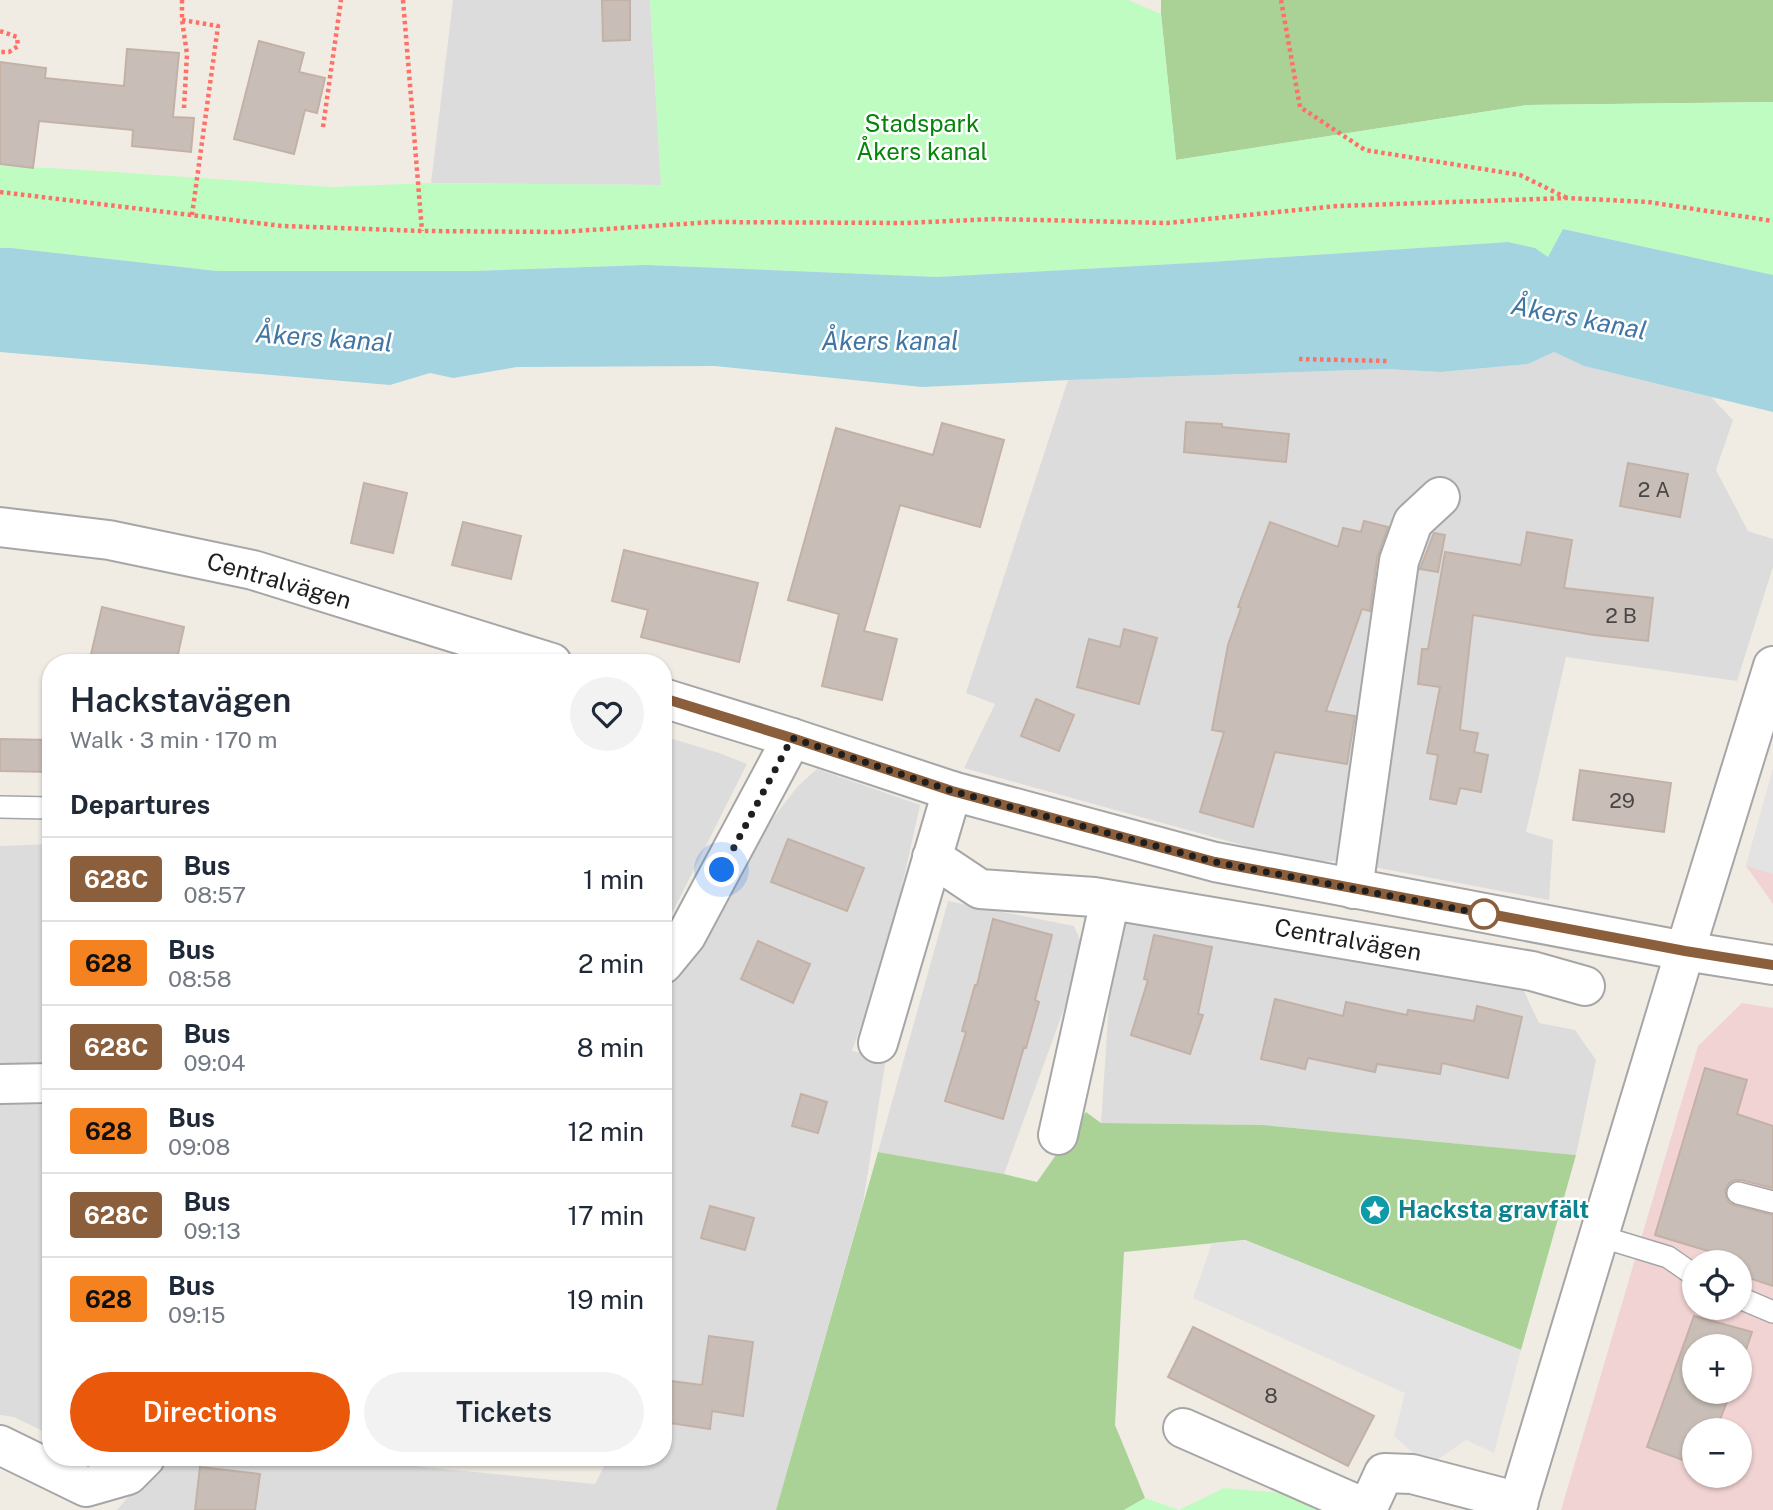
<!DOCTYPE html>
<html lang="en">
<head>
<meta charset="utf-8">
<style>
	body { margin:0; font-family:"Public Sans",sans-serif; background:#f2f2f3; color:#1f2937; height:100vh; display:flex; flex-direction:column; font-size:26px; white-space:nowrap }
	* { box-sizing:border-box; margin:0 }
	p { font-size:23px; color:#747a83 }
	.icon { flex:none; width:38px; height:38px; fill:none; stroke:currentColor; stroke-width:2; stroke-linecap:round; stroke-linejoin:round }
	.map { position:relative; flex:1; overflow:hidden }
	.sheet { position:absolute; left:42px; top:654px; width:630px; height:812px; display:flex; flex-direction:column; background:#fff; border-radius:28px; box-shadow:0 2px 5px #0004 }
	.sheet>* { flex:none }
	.badge { padding:0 14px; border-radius:5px; font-size:24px; line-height:46px }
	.controls { position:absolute; left:1682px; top:1250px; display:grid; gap:14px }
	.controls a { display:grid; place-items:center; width:70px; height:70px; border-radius:50%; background:#fff; box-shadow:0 2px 5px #0004; font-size:35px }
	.you { position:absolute; width:35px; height:35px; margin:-18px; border:5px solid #fff; border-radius:50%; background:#1a73e8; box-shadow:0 0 0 10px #1a73e833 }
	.map>.badge { position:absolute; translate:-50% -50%; box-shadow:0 0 0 4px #fff }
	h2 { padding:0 28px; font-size:26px; line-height:63px }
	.round { display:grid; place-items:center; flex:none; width:74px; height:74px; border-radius:37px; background:#f2f2f3 }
	.summary { display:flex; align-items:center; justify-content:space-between; height:119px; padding:0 28px }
	h1 { font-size:33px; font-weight:600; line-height:52px }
	.cta { display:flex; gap:14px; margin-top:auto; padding:14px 28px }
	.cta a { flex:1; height:80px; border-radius:42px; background:#ea580c; color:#fff; font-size:28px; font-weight:600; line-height:80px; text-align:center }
	.cta a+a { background:#f2f2f3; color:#1f2937 }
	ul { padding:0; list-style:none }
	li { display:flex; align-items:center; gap:21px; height:84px; padding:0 28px; border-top:2px solid #e0e1e3 }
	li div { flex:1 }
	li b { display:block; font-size:26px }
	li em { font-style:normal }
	li .badge { min-width:77px; font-weight:700; text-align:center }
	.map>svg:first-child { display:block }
	.residential { fill:#dddcdc }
	.commercial { fill:#f2d3d3; fill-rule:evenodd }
	.forest { fill:#aad297 }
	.park { fill:#bffcc2 }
	.parking { fill:#e3e3e3 }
	.water { fill:#a3d4e0 }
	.building { fill:#c8beb7; stroke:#c3b1a6; stroke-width:2 }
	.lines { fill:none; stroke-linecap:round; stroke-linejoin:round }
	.service-casing { stroke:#a6a6a6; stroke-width:24 }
	.minor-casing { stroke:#a6a6a6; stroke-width:42 }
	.tertiary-casing { stroke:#a6a6a6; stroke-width:42 }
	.path { stroke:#ff7067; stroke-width:4.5; stroke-dasharray:3.5 3.5; stroke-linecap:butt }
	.service { stroke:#fff; stroke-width:21 }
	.minor { stroke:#fff; stroke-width:38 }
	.tertiary { stroke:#fff; stroke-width:38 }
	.line-casing { stroke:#fff; stroke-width:16 }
	.line { stroke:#8b5e3c; stroke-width:10 }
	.walk { stroke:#1f1f1f; stroke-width:7; stroke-dasharray:0 12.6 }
	.stop-dot { fill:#fff; stroke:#8b5e3c; stroke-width:3.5 }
	.labels { text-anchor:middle; stroke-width:5; stroke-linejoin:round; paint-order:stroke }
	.number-label { font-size:21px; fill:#494745 }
	.park-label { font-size:24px; fill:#06840b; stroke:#fff }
	.street-label { font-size:24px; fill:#1f1f1f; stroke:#fff }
	.culture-label { font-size:24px; font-weight:bold; fill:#0d838f; stroke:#fff; text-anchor:start }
	.water-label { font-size:26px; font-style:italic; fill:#4176a4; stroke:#fff }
</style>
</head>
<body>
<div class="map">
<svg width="1773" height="1510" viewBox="0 0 1773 1510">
	<rect width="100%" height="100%" fill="#f0ece4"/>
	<path class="residential" d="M 453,0 L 650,0 L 661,185 L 431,183 Z
		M 1554,352 L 1584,366 L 1711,397 L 1733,420 L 1716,470 L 1748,531 L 1773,539 L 1773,567 L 1737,681 L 1566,657 L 1526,832 L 1553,840 L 1549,900 L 1342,861 L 1300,861 L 964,768 L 995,704 L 966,693 L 1068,380 L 1386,369 L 1441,372 L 1528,364 Z
		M 663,736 L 719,753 L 747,764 L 663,931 Z
		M 817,769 L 920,805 L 888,949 L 852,1051 L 886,1058 L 863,1203 L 776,1510 L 117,1510 L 162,1458 L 370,1458 L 383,1463 L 595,1484 L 608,1458 L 663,1458 L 663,990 L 727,904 L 770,822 L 798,786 Z
		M 51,844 L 51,1066 L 0,1065 L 0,846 Z
		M 948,901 L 1074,926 L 1085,951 L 1004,1174 L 878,1152 Z
		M 1115,913 L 1521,985 L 1539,1023 L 1575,1030 L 1596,1060 L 1576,1155 L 1263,1125 L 1101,1123 Z
		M 0,1104 L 51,1105 L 51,1435 L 14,1417 L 0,1415 Z"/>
	<path class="commercial" d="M 1773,769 L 1773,904 L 1746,866 Z
		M 1742,1003 L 1773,1008 L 1773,1510 L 1561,1510 L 1698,1046 ZM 1694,1262 L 1740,1262 L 1740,1307 L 1694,1307 ZM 1694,1346 L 1740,1346 L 1740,1391 L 1694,1391 ZM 1694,1430 L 1740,1430 L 1740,1475 L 1694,1475 Z"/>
	<path class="forest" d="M 1161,0 L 1773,0 L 1773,102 L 1528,105 L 1176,160 L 1161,14 Z
		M 1086,1112 L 1101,1123 L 1263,1125 L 1576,1155 L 1521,1350 L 1245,1240 L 1124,1252 L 1115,1425 L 1145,1498 L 1124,1510 L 776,1510 L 878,1152 L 1004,1174 L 1037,1182 Z"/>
	<path class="park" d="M 650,0 L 1128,0 L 1161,14 L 1176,160 L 1528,105 L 1773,102 L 1773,275 L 1564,229 L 1548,258 L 1535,248 L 1508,242 L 1210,262 L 937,277 L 646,265 L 472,271 L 217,271 L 11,248 L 0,248 L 0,166 L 70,169 L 332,187 L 426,183 L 661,185 Z
		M 1224,1488 L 1293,1494 L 1316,1510 L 1124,1510 L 1145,1498 L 1179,1510 Z"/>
	<path class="parking" d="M 1773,769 L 1773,874 L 1746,866 Z
		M 1245,1240 L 1521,1350 L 1494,1453 L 1466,1440 L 1428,1466 L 1394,1436 L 1405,1393 L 1193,1298 L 1212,1243 Z"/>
	<path class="water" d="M 1563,229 L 1773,275 L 1773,412 L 1584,366 L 1554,352 L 1528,364 L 1441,372 L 1386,369 L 1068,380 L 922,387 L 715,366 L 517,367 L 453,378 L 430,373 L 390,385 L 0,352 L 0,248 L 11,248 L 217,271 L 472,271 L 646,265 L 937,277 L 1210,262 L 1508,242 L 1535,248 L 1548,257 Z"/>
	<path class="building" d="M 602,0 L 630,0 L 630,40 L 603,41 Z
		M 259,41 L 304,53 L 299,72 L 325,78 L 317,113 L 305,110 L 294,154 L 234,139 Z
		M 127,49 L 179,53 L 173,117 L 194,118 L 191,152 L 132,146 L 133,130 L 39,121 L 33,168 L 0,164 L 0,62 L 46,68 L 45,78 L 124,86 Z
		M 1186,422 L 1222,424 L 1222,427 L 1289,434 L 1286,462 L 1184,452 Z
		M 942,423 L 1004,440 L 980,527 L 900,505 L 864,631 L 897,639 L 882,700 L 822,686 L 839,614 L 788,600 L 836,428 L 933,455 Z
		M 1628,463 L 1688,474 L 1680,517 L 1620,506 Z
		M 364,483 L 407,493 L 393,553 L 351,543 Z
		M 1364,521 L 1388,527 L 1377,558 L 1370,611 L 1362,609 L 1326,711 L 1355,716 L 1347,764 L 1275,752 L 1253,827 L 1200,812 L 1224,732 L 1212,730 L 1228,645 L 1241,608 L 1238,607 L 1270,522 L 1338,547 L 1343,528 L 1361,532 Z
		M 463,522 L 521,536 L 511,579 L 452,565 Z
		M 1527,532 L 1572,540 L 1564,588 L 1653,598 L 1648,641 L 1594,635 L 1473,615 L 1460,730 L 1478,733 L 1474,752 L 1488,755 L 1481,792 L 1460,788 L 1456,804 L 1430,799 L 1438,755 L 1427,753 L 1440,687 L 1418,684 L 1422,649 L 1428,649 L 1445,552 L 1521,565 Z
		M 1434,533 L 1445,535 L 1438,572 L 1420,569 Z
		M 624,550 L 758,583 L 739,662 L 641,637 L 648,610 L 612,601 Z
		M 102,607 L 184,627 L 176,663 L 89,663 Z
		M 1124,629 L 1157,638 L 1139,704 L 1077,687 L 1089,639 L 1120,647 Z
		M 1036,699 L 1074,715 L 1059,751 L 1021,736 Z
		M 0,739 L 51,740 L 51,772 L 0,771 Z
		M 1580,770 L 1671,783 L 1664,832 L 1573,820 Z
		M 788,839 L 864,868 L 847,911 L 771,882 Z
		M 993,919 L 1052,935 L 1035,1000 L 1039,1002 L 1026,1048 L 1024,1047 L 1003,1119 L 945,1101 L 966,1032 L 962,1031 L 975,985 L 977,985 Z
		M 1154,935 L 1212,947 L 1198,1014 L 1203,1015 L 1190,1054 L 1131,1035 L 1148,980 L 1144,979 Z
		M 758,941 L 810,964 L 793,1003 L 741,979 Z
		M 1275,999 L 1343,1016 L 1346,1002 L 1407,1015 L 1408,1010 L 1474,1021 L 1477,1006 L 1522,1017 L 1508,1078 L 1442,1063 L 1440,1074 L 1377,1064 L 1375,1072 L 1308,1058 L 1305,1069 L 1261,1059 Z
		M 1705,1068 L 1747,1080 L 1737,1114 L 1773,1126 L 1773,1188 L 1741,1180 L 1735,1180 L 1729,1183 L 1725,1190 L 1726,1197 L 1729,1203 L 1734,1205 L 1773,1215 L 1773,1286 L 1740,1275 L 1740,1262 L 1712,1262 L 1715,1253 L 1655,1235 Z
		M 801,1094 L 827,1102 L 818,1133 L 792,1126 Z
		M 710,1206 L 754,1218 L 745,1250 L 701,1238 Z
		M 1694,1316 L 1752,1332 L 1740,1367 L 1740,1346 L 1694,1346 L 1694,1391 L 1731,1391 L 1716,1430 L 1694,1430 L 1694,1464 L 1647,1447 Z
		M 1193,1327 L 1374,1416 L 1348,1466 L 1168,1377 Z
		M 709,1336 L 753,1342 L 743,1416 L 712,1411 L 710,1429 L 663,1422 L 663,1380 L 702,1385 Z
		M 200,1467 L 260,1474 L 255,1510 L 195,1510 Z"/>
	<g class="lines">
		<g class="service-casing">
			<path id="service" d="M 0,807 L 51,808
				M 1738,1193 L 1773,1202
				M 1599,1236 L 1668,1257 L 1694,1275
				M 1740,1298 L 1773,1312"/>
		</g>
		<g class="minor-casing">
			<path id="minor" d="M 932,857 L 980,889 L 1094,897 L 1532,971 L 1585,986
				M 1353,889 L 1399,561 L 1413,522 L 1440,497
				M 663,964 L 686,936 L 792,738
				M 878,1043 L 952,791
				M 0,1084 L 51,1083
				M 1058,1135 L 1110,900
				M 1183,1428 L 1367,1509
				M 0,1445 L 86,1487 L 128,1475 L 145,1458
				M 1367,1510 L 1384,1473 L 1412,1474 L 1519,1502
				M 1516,1510 L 1685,951 L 1773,666"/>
		</g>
		<g class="tertiary-casing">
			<path id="tertiary" d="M 0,527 L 109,540 L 253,570 L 552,663
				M 663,698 L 792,738 L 952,791 L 1215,862 L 1685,951 L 1773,965"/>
		</g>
		<path class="path" d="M 182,0 L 182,20 L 187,54 L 184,108
			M 403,0 L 422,231
			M 1281,0 L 1300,107 L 1365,150 L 1520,175 L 1567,198
			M 182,20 L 218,26 L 192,215
			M 0,31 L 17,37 L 18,46 L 9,52 L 0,52
			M 323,127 L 341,0
			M 0,192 L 282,226 L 422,231 L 560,232 L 713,222 L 905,223 L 995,219 L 1168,223 L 1337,206 L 1567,198 L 1648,202 L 1773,221
			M 1299,359 L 1388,361"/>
		<use href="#service" class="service"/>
		<use href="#minor" class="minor"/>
		<use href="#tertiary" class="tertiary"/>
	</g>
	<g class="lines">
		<g class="line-casing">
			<path id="line" d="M 663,698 L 792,738 L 952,791 L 1215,862 L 1685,951 L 1773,965"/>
		</g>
		<use href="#line" class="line"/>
		<path class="walk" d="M 722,870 L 792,738 L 952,791 L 1215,862 L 1484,914"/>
	</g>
	<defs>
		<g id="sight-disc" transform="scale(1.575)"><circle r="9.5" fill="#0f9aa8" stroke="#fff"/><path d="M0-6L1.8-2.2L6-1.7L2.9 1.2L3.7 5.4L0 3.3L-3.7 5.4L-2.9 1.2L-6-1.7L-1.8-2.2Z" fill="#fff"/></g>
	</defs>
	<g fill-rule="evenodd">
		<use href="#sight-disc" x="1375" y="1210"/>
	</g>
	<circle class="stop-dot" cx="1484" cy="914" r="14"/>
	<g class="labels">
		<g class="number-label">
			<text x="1654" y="497">2 A</text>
			<text x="1621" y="623">2 B</text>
			<text x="1622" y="808">29</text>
			<text x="1271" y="1403">8</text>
		</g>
		<g class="park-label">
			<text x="922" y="132">Stadspark<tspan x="922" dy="28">Åkers kanal</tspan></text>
		</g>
		<g class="street-label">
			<text transform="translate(279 581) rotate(16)" y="8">Centralvägen</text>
			<text transform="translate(1348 940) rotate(10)" y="8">Centralvägen</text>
		</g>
		<g class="culture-label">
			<text x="1398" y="1218">Hacksta gravfält</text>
		</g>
		<g class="water-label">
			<text transform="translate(1579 318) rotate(11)" y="9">Åkers kanal</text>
			<text transform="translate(324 338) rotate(4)" y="9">Åkers kanal</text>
			<text x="890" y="350">Åkers kanal</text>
		</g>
	</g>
</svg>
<div class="controls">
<a><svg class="icon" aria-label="locate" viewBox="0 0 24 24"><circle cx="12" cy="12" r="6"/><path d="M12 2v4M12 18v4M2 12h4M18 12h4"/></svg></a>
<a>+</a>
<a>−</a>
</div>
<div class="you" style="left:722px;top:870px"></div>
<section class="sheet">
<div class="summary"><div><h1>Hackstavägen</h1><p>Walk · 3 min · 170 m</p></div><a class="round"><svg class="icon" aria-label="heart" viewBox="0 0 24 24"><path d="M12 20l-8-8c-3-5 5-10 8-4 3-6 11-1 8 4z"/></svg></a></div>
<h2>Departures</h2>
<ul>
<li><span class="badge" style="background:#8b5e3c;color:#fff">628C</span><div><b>Bus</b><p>08:57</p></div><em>1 min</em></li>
<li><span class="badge" style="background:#f58220;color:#111">628</span><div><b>Bus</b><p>08:58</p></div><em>2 min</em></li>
<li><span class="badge" style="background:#8b5e3c;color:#fff">628C</span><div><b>Bus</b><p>09:04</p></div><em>8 min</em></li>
<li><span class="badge" style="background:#f58220;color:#111">628</span><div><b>Bus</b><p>09:08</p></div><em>12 min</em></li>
<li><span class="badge" style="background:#8b5e3c;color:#fff">628C</span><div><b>Bus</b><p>09:13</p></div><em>17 min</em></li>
<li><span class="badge" style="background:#f58220;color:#111">628</span><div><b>Bus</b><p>09:15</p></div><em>19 min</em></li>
</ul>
<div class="cta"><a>Directions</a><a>Tickets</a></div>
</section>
</div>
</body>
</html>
